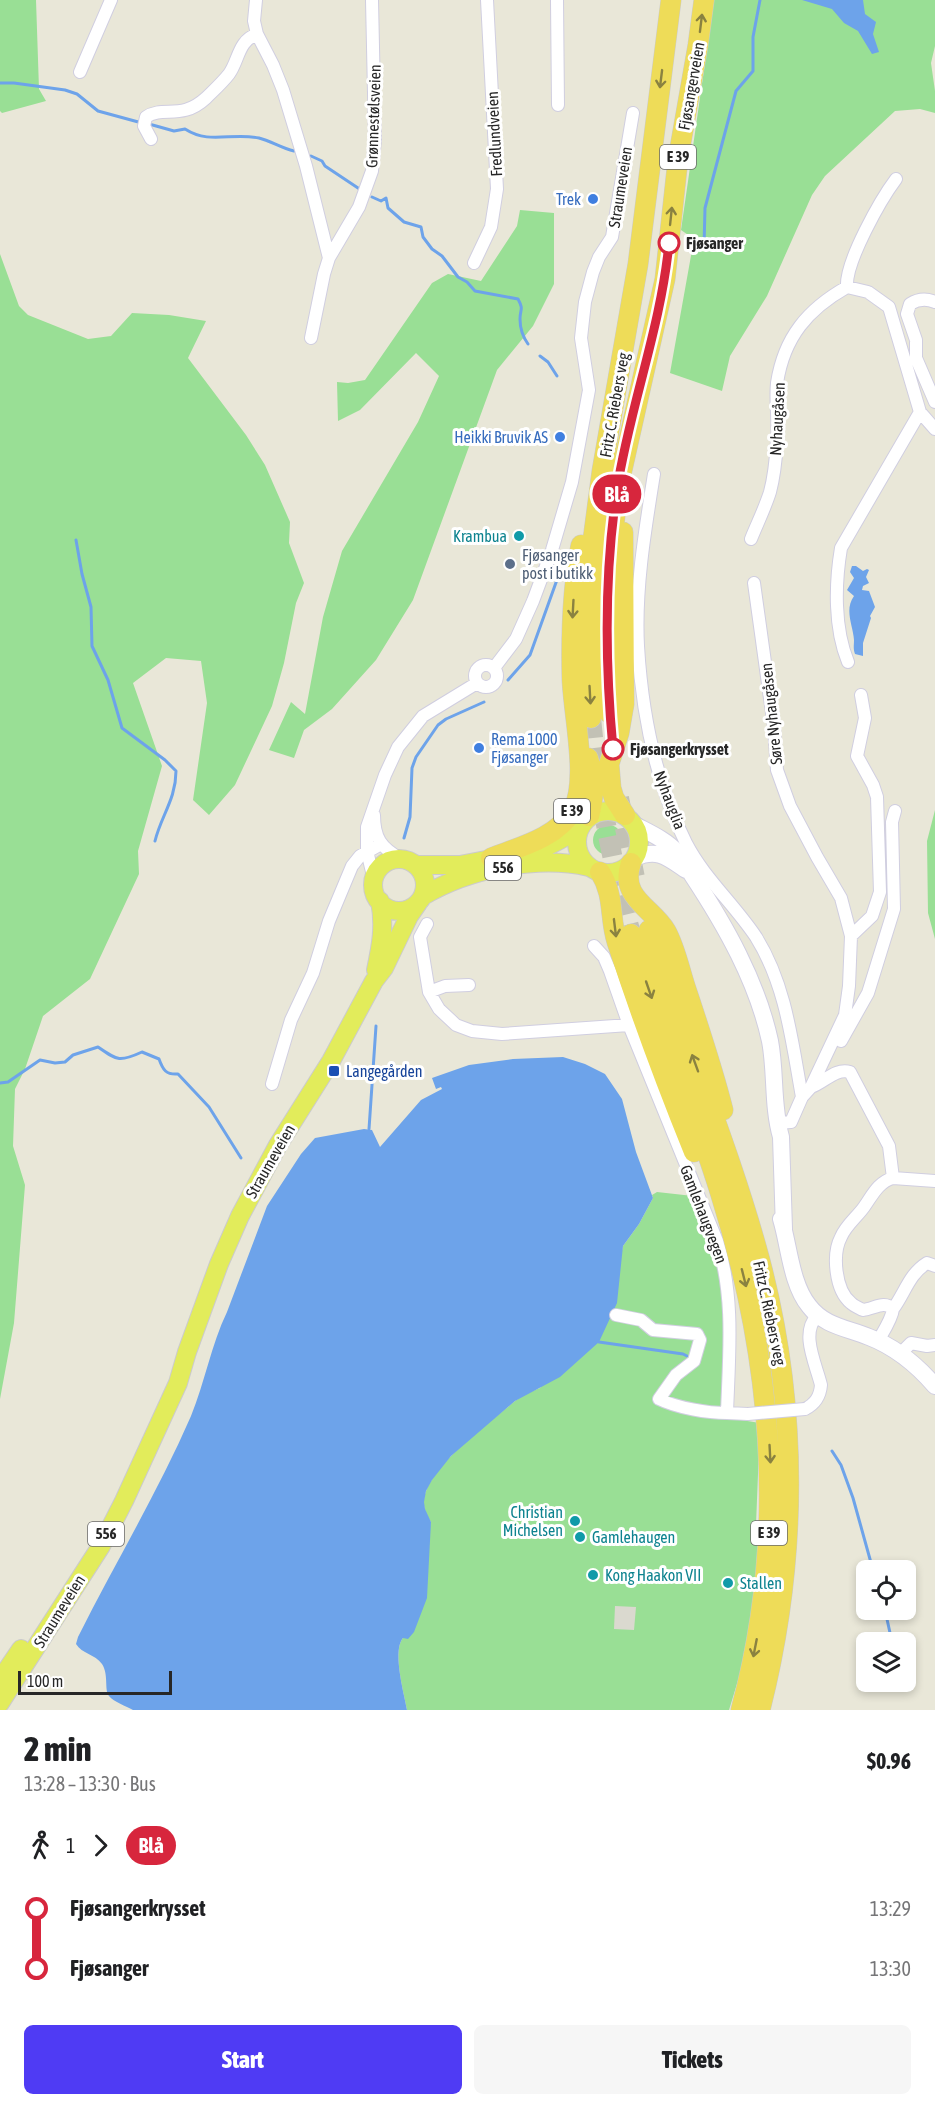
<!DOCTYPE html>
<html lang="en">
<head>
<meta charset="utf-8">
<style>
	body { margin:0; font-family:"Asap Condensed",sans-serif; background:#f6f6f6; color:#202124; height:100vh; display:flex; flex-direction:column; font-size:22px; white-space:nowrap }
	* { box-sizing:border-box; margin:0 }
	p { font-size:20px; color:#757577 }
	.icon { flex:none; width:33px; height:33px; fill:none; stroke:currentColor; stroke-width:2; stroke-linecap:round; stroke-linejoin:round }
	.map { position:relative; height:1710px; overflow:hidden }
	.sheet { display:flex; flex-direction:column; background:#fff; flex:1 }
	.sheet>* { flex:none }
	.badge { padding:0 12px; border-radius:20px; font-size:21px; line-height:39px }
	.buttons { position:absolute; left:856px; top:1560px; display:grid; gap:12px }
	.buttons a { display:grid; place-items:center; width:60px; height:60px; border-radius:9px; background:#fff; box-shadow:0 3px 9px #0003; font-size:30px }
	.scale { position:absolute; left:18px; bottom:15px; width:154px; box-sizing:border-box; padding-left:6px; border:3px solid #272727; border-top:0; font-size:16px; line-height:21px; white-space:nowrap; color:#272727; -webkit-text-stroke:4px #fff; paint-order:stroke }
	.map>.badge { position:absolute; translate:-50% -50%; box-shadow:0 0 0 3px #fff }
	.legs { display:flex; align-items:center; gap:9px; height:66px; padding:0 24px; font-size:20px }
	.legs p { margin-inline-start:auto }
	.head { display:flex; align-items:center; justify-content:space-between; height:102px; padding:0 24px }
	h1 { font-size:33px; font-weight:800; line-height:45px }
	.cta { display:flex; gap:12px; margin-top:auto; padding:12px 24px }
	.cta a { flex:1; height:69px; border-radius:9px; background:#4f3bf4; color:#fff; font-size:24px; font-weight:800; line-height:69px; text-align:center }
	.cta a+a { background:#f6f6f6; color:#202124 }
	ul { padding:0 24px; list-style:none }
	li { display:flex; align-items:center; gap:21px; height:60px; font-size:22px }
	li i { display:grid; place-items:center; width:9px; height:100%; margin:0 8px; background:currentColor }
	li i::after { content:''; width:15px; height:15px; margin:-8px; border:4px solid; border-radius:50%; background:#fff }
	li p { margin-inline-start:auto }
	li:first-child i { background:linear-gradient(#0000 50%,currentColor 0) }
	li:last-child i { background:linear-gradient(currentColor 50%,#0000 0) }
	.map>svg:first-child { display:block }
	.green { fill:#99df95 }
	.plaza { fill:#dad9cf }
	.water { fill:#6da3ea }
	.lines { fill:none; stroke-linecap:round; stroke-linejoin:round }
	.stream { stroke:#6da3ea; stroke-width:3 }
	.trunk-tunnel { stroke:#c2c1b5; stroke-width:20; stroke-dasharray:20 10; stroke-linecap:butt }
	.minor-casing { stroke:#d0cee0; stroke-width:14 }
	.secondary-casing { stroke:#d0cee0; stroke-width:18 }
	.primary-casing { stroke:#cbcbcb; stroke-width:20 }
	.trunk-casing { stroke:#cbcbcb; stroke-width:21 }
	.minor { stroke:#fff; stroke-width:12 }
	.secondary { stroke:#fff; stroke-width:16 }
	.primary { stroke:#e2ec5b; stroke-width:18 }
	.trunk { stroke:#eedc58; stroke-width:20 }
	.minor-bridge-casing { stroke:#d0cee0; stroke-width:14; stroke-linecap:butt }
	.minor-bridge { stroke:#fff; stroke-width:12 }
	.oneway { stroke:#8a8240 }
	.line-1-casing { stroke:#fff; stroke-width:14 }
	.line-1 { stroke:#d7263d; stroke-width:9 }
	.shop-dot { fill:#3f7fe0; stroke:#fff; stroke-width:2 }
	.stop-1-dot { fill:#fff; stroke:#d7263d; stroke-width:3 }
	.culture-dot { fill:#0f9aa8; stroke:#fff; stroke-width:2 }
	.service-dot { fill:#5c6f8a; stroke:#fff; stroke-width:2 }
	.transit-dot { fill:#1a4fb4; stroke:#fff; stroke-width:2 }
	.labels { text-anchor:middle; stroke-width:6; stroke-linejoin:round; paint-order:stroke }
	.shield { fill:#fff; stroke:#686868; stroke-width:1.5 }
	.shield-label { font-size:15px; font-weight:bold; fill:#272727 }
	.street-label { font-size:16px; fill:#272727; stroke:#fff }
	.shop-label { font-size:16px; fill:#366cbe; stroke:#fff; text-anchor:end }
	.stop-label { font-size:16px; font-weight:bold; fill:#272727; stroke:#fff; text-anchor:start }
	.culture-label { font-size:16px; fill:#0d838f; stroke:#fff; text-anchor:start }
	.service-label { font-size:16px; fill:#4e5e75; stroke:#fff; text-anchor:start }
	.transit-label { font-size:16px; fill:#164399; stroke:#fff; text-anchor:start }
</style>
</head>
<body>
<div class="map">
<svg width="935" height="1710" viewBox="0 0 935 1710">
	<rect width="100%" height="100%" fill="#e9e7d8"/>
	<path class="green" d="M 0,0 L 36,0 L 39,89 L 46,101 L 2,113 L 0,111 Z
		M 714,0 L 935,0 L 935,46 L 931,63 L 935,91 L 935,113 L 920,109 L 895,111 L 825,176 L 812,195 L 767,296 L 730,356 L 722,391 L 670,373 L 694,239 L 681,230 Z
		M 520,210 L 554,213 L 554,284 L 533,326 L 497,370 L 413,600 L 376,660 L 332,709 L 304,730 L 294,758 L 269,750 L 291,702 L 305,714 L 323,617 L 342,551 L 418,422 L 439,376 L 416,353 L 360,410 L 338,421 L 337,382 L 348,383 L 365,380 L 432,283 L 448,274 L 481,281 L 517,226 Z
		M 0,254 L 19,306 L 28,315 L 88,339 L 111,336 L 132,313 L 169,315 L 206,321 L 188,358 L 246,435 L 265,465 L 290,522 L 289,543 L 304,583 L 296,603 L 284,663 L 272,706 L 235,785 L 209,815 L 193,800 L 207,703 L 201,661 L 166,658 L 133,683 L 162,766 L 138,851 L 139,874 L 90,979 L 43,1016 L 25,1069 L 15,1089 L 13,1146 L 25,1185 L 14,1323 L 0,1399 Z
		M 935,810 L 935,939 L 928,913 L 927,841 Z
		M593 840a15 15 0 1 1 30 0a15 15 0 1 1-30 0Z
		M 657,1192 L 693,1196 L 712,1230 L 726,1298 L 722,1417 L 760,1423 L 756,1525 L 764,1545 L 755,1625 L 729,1710 L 407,1710 C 404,1693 392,1651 403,1638 L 431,1522 C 427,1515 423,1509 424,1500 C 428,1466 489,1423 515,1401 L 525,1394 L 540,1388 L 619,1264 L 623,1246 L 639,1224 L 653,1198 L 652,1195 Z"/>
	<path class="plaza" d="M 615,1606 L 636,1607 L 634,1630 L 614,1629 Z"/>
	<path class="water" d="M 802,0 L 863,0 L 865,14 L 876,22 L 873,34 L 879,52 L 872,54 L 858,31 L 844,23 L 832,9 Z
		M 852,566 L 856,566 L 863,571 L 867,569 L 869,570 L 866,577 L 869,583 L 863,586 L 862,590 L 869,591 L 875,607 L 870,616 L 871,618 L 863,643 L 863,656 L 855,654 C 853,648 854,646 854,640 C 853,625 844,610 854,596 L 847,590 L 854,578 L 850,572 Z
		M 563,1057 L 585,1064 L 605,1074 L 622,1099 L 636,1152 L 653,1198 L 639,1224 L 623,1246 L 617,1303 L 599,1342 L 560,1377 L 515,1401 L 451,1456 L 432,1480 L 426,1491 L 424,1502 L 425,1509 L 431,1522 L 427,1598 L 414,1632 L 408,1639 L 403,1638 C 392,1651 404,1693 407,1710 L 133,1710 C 126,1706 114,1702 109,1696 C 104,1690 109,1675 102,1664 C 95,1654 82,1654 76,1644 L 78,1637 C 115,1563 158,1492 191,1416 C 205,1382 211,1345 227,1312 L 267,1206 L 301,1154 L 315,1138 L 364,1129 L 372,1130 L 380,1147 L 421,1100 L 442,1089 L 441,1087 L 436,1089 L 432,1078 L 469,1065 L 513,1059 Z"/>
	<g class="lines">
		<path class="stream" d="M 0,83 L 14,83 L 65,90 L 77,94 L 98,111 L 142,123
			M 149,124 L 174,131 L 185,129 C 210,145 231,132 259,138 C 271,141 281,148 294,151
			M 311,156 L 322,161 L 325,166 L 361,190
			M 372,197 L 381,201 L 386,198 L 388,208 L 404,222 L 421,227 L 423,237 L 432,249 L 442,256 L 458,277 L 467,282 L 475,291 L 518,299 C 524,310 520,309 520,319 C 520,328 523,337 528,344
			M 704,246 L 705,208 L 736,91 L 753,71 L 753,37 L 760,0
			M 540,356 L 548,362 L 557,376
			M 76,540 L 82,574 L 91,607 L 92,646 L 108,680 L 122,728 L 165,760 L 176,771 C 176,799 161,816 155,841
			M 508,680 L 530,655 L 558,577
			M 404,838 L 410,817 L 412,768 L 416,757 L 438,725 L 446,719 L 484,702
			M 0,1083 L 8,1082 L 40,1060 L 55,1063 L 65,1062 L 73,1055 L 98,1047 C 118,1061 120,1062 142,1052 L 159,1059 C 163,1070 166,1075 178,1074 L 209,1107 L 241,1158
			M 369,1129 L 376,1026
			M 599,1342 L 683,1354 L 687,1356
			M 832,1451 L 841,1465 L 853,1498 L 873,1570
			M 885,1610 L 892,1642"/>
		<path class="trunk-tunnel" d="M 591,718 C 598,792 612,863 631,934
			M 619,798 L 635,878"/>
		<g class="minor-casing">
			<path id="minor" d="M 256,0 L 254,21 L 257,34 L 273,65 L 283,90 L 306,166 L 329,258
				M 557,0 L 558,105
				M 80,72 L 111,0
				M 151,139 L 144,126 L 146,117 C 164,105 181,121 206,98 C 213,91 222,83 229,74 C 239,60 238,41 257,34
				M 474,263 L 491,227 L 497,189 L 487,0
				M 847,287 C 845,262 881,199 896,179
				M 935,302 C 926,298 918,299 910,304 L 907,314 L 916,340 L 916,358 L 935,402
				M 311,338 L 324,274 L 329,258 L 359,207 L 372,171 L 375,140 L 372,0
				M 654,474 C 645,530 635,589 638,646 C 642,713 655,781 686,843 C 704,878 734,904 756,937 C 786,985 792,1042 802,1097
				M 751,539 C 757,524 765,508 770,492 C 774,477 776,458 777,442 C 779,423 775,402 777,383 C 784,337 808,309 847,287 L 868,292 L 889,307 L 920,412 L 935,429
				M 754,583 L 774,727 L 777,770 L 790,806 L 817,857 L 841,898 L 851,936 L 849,986 L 845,1015 L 811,1087 L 802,1097 L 791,1122 L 777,1123
				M 848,662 C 834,628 835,584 841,548 L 920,412
				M475 676a11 11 0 1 1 22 0a11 11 0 1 1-22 0Z
				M 494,668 L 516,639 L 533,601 L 552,550 L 572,482 L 589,390 L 581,338 L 585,302 L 593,272 L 599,257 L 612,237 L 633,113
				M 374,815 C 374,838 381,848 401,859
				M 374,880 L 367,851 L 367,827 L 385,775 L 398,747 L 423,716 L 477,683
				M 427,924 L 420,937 L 429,992 L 439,1009 L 456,1025 L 472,1031 L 502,1034 L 629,1025
				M 851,936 L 872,916 L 880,892 L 877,797 L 873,785 L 857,756 L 865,718 L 861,695
				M 594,946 L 604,957 L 610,971 L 629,1025 L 717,1241 C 735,1297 729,1355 727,1413 L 748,1414
				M 429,992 L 445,986 L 469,985
				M 841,1041 L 868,993 L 894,909 L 892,822 L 895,811
				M 272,1084 L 291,1020 L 313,973 L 329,921 L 352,866 L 360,856 L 381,844
				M 811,1087 C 825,1082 835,1068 850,1072 L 889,1146 L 893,1178 C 878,1182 872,1196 864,1207 C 857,1217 846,1225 841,1237 C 832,1254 835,1290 851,1303 C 854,1306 859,1308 863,1310 C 874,1309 884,1300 893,1309 C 892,1319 883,1332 878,1341
				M 893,1178 L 935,1181
				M 893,1309 C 905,1293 909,1274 927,1263 L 935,1266
				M 616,1315 L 641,1320 L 653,1330 L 697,1334 L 700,1340 L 694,1361 L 676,1375 L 659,1399 C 677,1408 708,1413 727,1413
				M 900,1354 L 911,1343 L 927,1346 L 935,1345
				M 805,1409 C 815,1404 820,1397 821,1385 C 816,1364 800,1333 817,1316"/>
		</g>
		<g class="secondary-casing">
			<path id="secondary" d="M 635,825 C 650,833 666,840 677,852 C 684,859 687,867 692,875 C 725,925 757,981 770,1041 C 776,1072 772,1106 781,1137 L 784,1229
				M 635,858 C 657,848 667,857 686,870
				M 781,1219 C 789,1245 791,1284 809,1306 C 824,1326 847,1328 869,1337 C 895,1347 917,1365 935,1386"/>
		</g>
		<g class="primary-casing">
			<path id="primary" d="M577 842a31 31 0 1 1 62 0a31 31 0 1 1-62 0Z
				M 516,856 C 540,852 560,841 579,828
				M373 885a26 26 0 1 1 52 0a26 26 0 1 1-52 0Z
				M 416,865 L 460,865 L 486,860
				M 423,896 C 468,869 537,855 589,867
				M 376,970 C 381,946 385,926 380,901
				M 0,1680 L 21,1649
				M 0,1703 L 101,1546 L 124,1501 L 178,1383 L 187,1352 L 219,1264 L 240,1216 L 278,1145 L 331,1061 L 374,981 L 384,968 L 409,916 L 418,903"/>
		</g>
		<g class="trunk-casing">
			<path id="trunk" d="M 623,532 L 624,704 L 619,733 L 609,764 L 611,788 L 614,798 L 625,815
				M 609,713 L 607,662 L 608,581 L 618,488 L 665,279 L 678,159 L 698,45 L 704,0
				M 591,718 L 588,630 L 592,547 L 602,471 L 638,264 L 671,0
				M 588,758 C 594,779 595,794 589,816
				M 491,858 C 519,847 557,838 573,810 C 589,780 573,714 572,678 C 571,634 572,588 581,545
				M 631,863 C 619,898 652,907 666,931 C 676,949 680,972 687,992 C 700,1031 713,1070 723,1110
				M 600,872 C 615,896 609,917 617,942 C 640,1013 666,1083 694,1152
				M 649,930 C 683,1040 729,1146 759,1257 C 799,1406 798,1561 760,1710
				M 631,934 C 657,1021 693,1105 720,1192 C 774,1363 788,1536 741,1710"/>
		</g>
		<use href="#minor" class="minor"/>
		<use href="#secondary" class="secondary"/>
		<use href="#primary" class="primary"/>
		<use href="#trunk" class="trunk"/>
		<g class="minor-bridge-casing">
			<path id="minor-bridge" d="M 748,1414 L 805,1409"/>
		</g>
		<use href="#minor-bridge" class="minor-bridge"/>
	</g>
	<defs><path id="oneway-shaft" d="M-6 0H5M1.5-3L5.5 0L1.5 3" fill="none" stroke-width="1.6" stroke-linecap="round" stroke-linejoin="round" transform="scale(1.5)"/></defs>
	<g class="oneway">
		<use href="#oneway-shaft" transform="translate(701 23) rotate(-83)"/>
		<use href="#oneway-shaft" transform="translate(661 79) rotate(97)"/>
		<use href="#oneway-shaft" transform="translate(671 216) rotate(-84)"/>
		<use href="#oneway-shaft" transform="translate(573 609) rotate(93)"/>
		<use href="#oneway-shaft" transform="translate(590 695) rotate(87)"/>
		<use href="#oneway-shaft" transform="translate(615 928) rotate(83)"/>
		<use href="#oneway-shaft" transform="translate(649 990) rotate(71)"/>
		<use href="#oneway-shaft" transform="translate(695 1063) rotate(-110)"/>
		<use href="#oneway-shaft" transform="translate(744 1278) rotate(76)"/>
		<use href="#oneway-shaft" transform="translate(770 1454) rotate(87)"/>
		<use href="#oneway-shaft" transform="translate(755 1648) rotate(101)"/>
	</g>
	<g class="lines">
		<g class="line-1-casing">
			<path id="line-1" d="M 613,749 C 605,663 604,575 617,489 C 630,406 661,327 669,243"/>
		</g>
		<use href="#line-1" class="line-1"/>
	</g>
	<g class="shop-dot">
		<circle cx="593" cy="199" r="6"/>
		<circle cx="560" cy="437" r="6"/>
		<circle cx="479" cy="748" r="6"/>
	</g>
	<g class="stop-1-dot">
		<circle cx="669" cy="243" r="10"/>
		<circle cx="613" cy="749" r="10"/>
	</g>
	<g class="culture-dot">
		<circle cx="519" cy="536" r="6"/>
		<circle cx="575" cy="1521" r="6"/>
		<circle cx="580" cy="1537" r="6"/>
		<circle cx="593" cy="1575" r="6"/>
		<circle cx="728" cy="1583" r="6"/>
	</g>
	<circle class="service-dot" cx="510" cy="564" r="6"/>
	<rect class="transit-dot" x="328" y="1065" width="12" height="12" rx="3"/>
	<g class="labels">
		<g class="shield">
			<rect x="660" y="145" width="36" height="24" rx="4.5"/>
			<rect x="554" y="799" width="36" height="24" rx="4.5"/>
			<rect x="485" y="856" width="36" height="24" rx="4.5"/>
			<rect x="751" y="1521" width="36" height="24" rx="4.5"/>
			<rect x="88" y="1522" width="36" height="24" rx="4.5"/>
		</g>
		<g class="shield-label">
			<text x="678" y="162">E 39</text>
			<text x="572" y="816">E 39</text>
			<text x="503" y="873">556</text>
			<text x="769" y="1538">E 39</text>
			<text x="106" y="1539">556</text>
		</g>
		<g class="street-label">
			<text transform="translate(691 86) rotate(-80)" y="6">Fjøsangerveien</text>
			<text transform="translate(373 116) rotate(-88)" y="6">Grønnestølsveien</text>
			<text transform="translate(494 134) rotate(-93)" y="6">Fredlundveien</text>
			<text transform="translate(620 187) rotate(-81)" y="6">Straumeveien</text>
			<text transform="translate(614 405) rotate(-80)" y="6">Fritz C. Riebers veg</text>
			<text transform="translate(777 419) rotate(-87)" y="6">Nyhaugåsen</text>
			<text transform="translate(771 714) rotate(-96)" y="6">Søre Nyhaugåsen</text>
			<text transform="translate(670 800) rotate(69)" y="6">Nyhauglia</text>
			<text transform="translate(270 1161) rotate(-60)" y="6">Straumeveien</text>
			<text transform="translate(704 1214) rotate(69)" y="6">Gamlehaugvegen</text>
			<text transform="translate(770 1313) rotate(78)" y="6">Fritz C. Riebers veg</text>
			<text transform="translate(59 1611) rotate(-58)" y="6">Straumeveien</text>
		</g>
		<g class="shop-label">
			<text x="581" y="205">Trek</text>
			<text x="548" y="443">Heikki Bruvik AS</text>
			<text x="491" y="745" text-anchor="start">Rema 1000<tspan x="491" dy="18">Fjøsanger</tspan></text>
		</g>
		<g class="stop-label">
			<text x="686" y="249">Fjøsanger</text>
			<text x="630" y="755">Fjøsangerkrysset</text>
		</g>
		<g class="culture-label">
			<text x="507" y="542" text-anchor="end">Krambua</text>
			<text x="563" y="1518" text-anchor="end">Christian<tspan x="563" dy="18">Michelsen</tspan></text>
			<text x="592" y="1543">Gamlehaugen</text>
			<text x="605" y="1581">Kong Haakon VII</text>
			<text x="740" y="1589">Stallen</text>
		</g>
		<g class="service-label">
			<text x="522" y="561">Fjøsanger<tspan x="522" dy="18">post i butikk</tspan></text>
		</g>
		<g class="transit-label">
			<text x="346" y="1077">Langegården</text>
		</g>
	</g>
</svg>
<div class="buttons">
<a><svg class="icon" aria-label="locate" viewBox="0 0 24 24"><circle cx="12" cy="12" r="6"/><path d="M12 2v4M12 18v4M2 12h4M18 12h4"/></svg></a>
<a><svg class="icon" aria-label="layers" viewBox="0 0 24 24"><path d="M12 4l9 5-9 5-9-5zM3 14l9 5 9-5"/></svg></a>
</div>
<div class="scale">100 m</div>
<b class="badge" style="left:617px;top:494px;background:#d7263d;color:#fff">Blå</b>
</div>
<section class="sheet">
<div class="head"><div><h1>2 min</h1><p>13:28 – 13:30 · Bus</p></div><b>$0.96</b></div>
<div class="legs"><svg class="icon" aria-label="walk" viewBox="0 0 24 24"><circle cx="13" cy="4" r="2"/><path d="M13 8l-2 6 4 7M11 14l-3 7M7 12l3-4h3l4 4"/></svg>1<svg class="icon" aria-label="forward" viewBox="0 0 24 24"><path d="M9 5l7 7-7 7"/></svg><b class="badge" style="background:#d7263d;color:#fff">Blå</b></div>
<ul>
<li><i style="color:#d7263d"></i><b>Fjøsangerkrysset</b><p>13:29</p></li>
<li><i style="color:#d7263d"></i><b>Fjøsanger</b><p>13:30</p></li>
</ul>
<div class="cta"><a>Start</a><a>Tickets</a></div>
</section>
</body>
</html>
